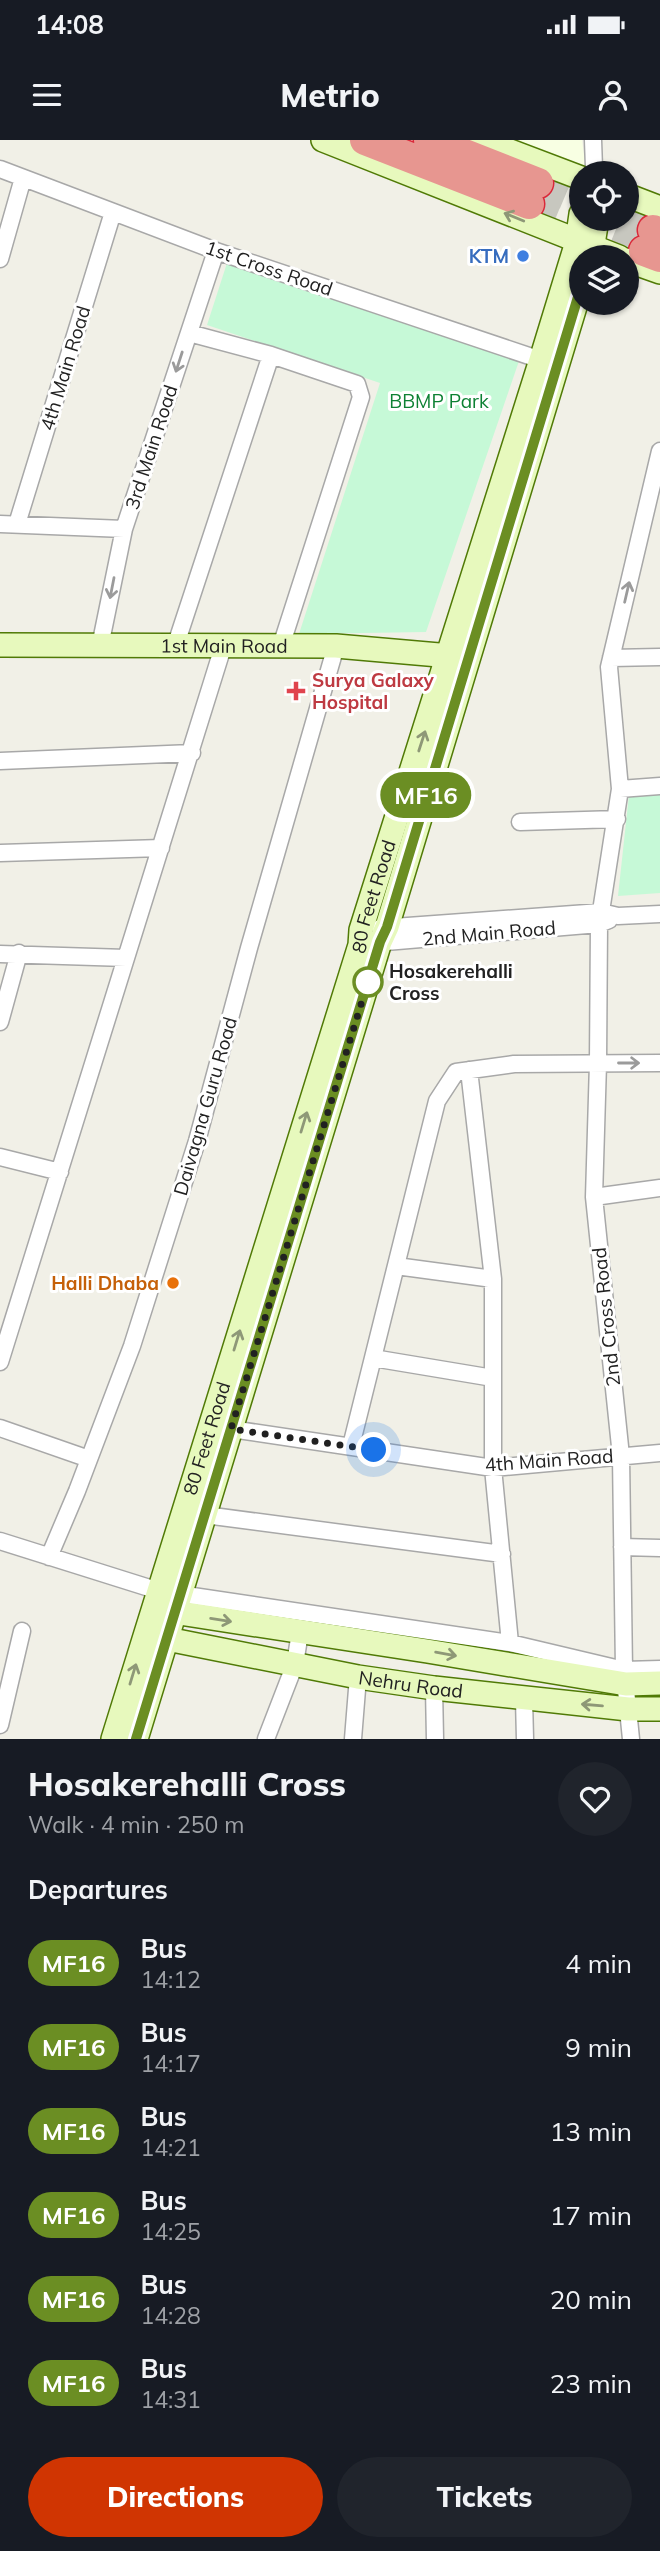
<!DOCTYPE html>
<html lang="en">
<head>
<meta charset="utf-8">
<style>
	body { margin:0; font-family:Mulish,sans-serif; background:#20242c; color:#f1f3f6; height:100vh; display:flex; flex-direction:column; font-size:26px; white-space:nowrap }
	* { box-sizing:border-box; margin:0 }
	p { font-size:23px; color:#9ea1a6 }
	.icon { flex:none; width:38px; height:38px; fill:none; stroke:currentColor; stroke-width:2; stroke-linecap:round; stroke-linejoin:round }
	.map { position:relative; height:1599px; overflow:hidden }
	.side { display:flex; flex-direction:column; background:#171b24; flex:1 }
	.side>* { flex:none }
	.badge { padding:0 14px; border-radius:23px; font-size:24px; line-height:46px }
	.buttons { position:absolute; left:569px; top:21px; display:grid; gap:14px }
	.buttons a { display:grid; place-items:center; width:70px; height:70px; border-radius:50%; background:#171b24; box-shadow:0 2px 5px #0004; font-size:35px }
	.you { position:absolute; width:35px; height:35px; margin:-18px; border:5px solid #fff; border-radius:50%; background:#1a73e8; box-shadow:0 0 0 10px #1a73e833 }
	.map>.badge { position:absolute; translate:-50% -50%; box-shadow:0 0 0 4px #fff }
	h2 { padding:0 28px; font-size:26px; line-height:63px }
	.round { display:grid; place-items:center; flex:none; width:74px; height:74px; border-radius:37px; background:#20242c }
	.headline { display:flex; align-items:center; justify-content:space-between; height:119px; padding:0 28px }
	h1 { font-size:33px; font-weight:800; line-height:52px }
	.button { display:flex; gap:14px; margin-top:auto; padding:14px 28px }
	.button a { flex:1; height:80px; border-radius:42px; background:#d03502; color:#fff; font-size:28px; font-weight:800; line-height:80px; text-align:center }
	.button a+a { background:#20242c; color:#f1f3f6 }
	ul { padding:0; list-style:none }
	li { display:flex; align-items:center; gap:21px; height:84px; padding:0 28px }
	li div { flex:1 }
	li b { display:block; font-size:26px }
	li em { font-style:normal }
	li .badge { min-width:77px; font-weight:700; text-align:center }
	.status { display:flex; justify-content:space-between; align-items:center; height:49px; padding:0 35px; background:#171b24; direction:ltr }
	.status svg { height:19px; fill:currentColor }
	header { display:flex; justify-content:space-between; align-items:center; height:91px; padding:0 28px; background:#171b24; font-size:32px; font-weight:800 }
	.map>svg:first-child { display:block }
	.education { fill:#f8ffe3 }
	.park { fill:#c6f9d7 }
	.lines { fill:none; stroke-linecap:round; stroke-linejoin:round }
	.highway-tunnel { stroke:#c7c7bf; stroke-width:30; stroke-dasharray:30 15; stroke-linecap:butt }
	.street-casing { stroke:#a8a8a8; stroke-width:19 }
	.secondary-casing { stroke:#507a06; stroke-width:26 }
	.highway-casing { stroke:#da293a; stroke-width:33 }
	.street { stroke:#fff; stroke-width:16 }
	.secondary { stroke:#e7f9bd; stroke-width:23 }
	.highway { stroke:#e79690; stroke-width:30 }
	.oneway { stroke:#8e9877 }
	.oneway2 { stroke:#9b9b9b }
	.line-casing { stroke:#fff; stroke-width:16 }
	.line { stroke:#6b8e23; stroke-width:10 }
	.walk { stroke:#212121; stroke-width:7; stroke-dasharray:0 12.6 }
	.shop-dot { fill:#3f7fe0; stroke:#fff; stroke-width:2.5 }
	.health-dot { fill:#e0444e; stroke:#fff; stroke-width:2.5 }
	.stop-dot { fill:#fff; stroke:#6b8e23; stroke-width:3.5 }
	.food-dot { fill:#e8710a; stroke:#fff; stroke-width:2.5 }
	.labels { text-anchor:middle; stroke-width:6; stroke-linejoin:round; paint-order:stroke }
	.shop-label { font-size:19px; font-weight:bold; fill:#366cbe; stroke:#fff; text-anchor:end }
	.street-label { font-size:19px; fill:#212121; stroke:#fff }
	.park-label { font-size:19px; fill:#0d8133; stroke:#fff }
	.health-label { font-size:19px; font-weight:bold; fill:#be3a42; stroke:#fff; text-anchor:start }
	.stop-label { font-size:19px; font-weight:bold; fill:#212121; stroke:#fff; text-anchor:start }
	.food-label { font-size:19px; font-weight:bold; fill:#c56008; stroke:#fff; text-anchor:end }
</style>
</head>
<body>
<div class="status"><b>14:08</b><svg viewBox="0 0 49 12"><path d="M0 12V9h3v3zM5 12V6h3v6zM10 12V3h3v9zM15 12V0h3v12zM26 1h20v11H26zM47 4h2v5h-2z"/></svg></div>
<header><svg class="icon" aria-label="menu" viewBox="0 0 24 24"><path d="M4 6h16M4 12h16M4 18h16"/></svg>Metrio<svg class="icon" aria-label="person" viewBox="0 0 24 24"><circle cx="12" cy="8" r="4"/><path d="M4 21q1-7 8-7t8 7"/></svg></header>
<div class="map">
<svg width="660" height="1599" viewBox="0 0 660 1599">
	<rect width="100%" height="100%" fill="#f1f0e7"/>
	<path class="education" d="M 506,0 L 582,0 L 586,31 Z"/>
	<path class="park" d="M 227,123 L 519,221 L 426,492 L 299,494 L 380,243 L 207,185 Z
		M 660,653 L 660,753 L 618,756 L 629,655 Z"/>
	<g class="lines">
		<path class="highway-tunnel" d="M 538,43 L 581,61
			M 529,64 L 644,111
			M 626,79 L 653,90"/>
		<g class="street-casing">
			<path id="street" d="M 593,0 L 594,28
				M 0,29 L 216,111 L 541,220
				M 0,119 L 23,38
				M 189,193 L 271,215 L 357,244 L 361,257 L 281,506
				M 0,384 L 124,389
				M 17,384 L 113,72
				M 100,506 L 124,389 L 216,111
				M 175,507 L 271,215
				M 611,518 L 660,517
				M 0,621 L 192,613
				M 620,649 L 660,646
				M 520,682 L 617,679
				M 0,713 L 161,708
				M 380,788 L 601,772 L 618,776 L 660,774
				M 374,803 L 599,784 L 609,780
				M 0,814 L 126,818
				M 0,882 L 19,813
				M 469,930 L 493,1139 L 493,1328 L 510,1503
				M 0,1017 L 60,1032
				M 594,1057 L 660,1048
				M 396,1126 L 493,1139
				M 373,1218 L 493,1238
				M 0,1222 L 223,507
				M 0,1288 L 89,1319
				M 231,1289 L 493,1328 L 660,1313
				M 351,1306 L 437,961 L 456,932 L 514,924 L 660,923
				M 205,1375 L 502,1414
				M 0,1401 L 159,1451 L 510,1503 L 624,1530 L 660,1529
				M 622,1407 L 660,1408
				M 49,1417 L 77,1351 L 132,1206 L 197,1001 L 249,808 L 336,506
				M 434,1548 L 435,1599
				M 524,1559 L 525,1599
				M 0,1585 L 22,1491
				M 266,1599 L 295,1524 L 300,1492
				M 353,1599 L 358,1537
				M 631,1599 L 624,1530 L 621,1316 L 594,1057 L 598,923 L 599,784 L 620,649 L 609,527 L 660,311"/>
		</g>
		<g class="secondary-casing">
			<g id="secondary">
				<path d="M 323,0 L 619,117"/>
				<path d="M 481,0 L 581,38"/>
				<path d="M 626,55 L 660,68"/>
				<path d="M 591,117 L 597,79"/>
				<path d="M 626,120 L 660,132"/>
				<path id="s1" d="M 0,505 L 336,506 L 462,517"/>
				<path d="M 160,1470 L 427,1511 L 626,1544 L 660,1543"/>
				<path id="s2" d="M 167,1499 L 358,1537 L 434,1548 L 628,1569 L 660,1569"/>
				<path id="s3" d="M 113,1599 L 360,805 L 361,790 L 541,220 L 577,102 L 581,74"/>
				<path d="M 136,1599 L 380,802 L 387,787 L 581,147"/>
			</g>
		</g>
		<g class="highway-casing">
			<path id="highway" d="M 365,0 L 529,64
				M 429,0 L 538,43
				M 653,90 L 660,92
				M 644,111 L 660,117"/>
		</g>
		<use href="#street" class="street"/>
		<use href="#secondary" class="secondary"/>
		<use href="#highway" class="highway"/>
	</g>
	<defs><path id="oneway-shaft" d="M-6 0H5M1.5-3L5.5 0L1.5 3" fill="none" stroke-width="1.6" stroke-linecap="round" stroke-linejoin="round" transform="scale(1.75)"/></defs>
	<g class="oneway">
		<use href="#oneway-shaft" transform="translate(514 77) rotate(-158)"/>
		<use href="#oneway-shaft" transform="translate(422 601) rotate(-72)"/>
		<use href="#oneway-shaft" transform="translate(304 982) rotate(-73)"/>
		<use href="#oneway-shaft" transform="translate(237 1200) rotate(-73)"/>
		<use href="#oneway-shaft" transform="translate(221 1480) rotate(9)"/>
		<use href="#oneway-shaft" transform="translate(446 1514) rotate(10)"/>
		<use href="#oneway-shaft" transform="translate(133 1534) rotate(-73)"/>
		<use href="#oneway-shaft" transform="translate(592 1565) rotate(-175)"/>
	</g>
	<g class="oneway2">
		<use href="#oneway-shaft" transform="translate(179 222) rotate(108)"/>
		<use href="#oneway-shaft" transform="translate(112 448) rotate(101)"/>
		<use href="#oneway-shaft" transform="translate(627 452) rotate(-77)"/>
		<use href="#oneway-shaft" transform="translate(629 923)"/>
	</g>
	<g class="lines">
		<g class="line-casing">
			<path id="line" d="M 136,1599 L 380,802 L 387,787 L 581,147"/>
		</g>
		<use href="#line" class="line"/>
		<path class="walk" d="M 368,842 L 370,835 L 231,1289 L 374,1310"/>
	</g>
	<circle class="shop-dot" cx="523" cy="116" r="7"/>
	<path class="health-dot" d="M292.5 540.5h7v7h7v7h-7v7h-7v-7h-7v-7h7z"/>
	<circle class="stop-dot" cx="368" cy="842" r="14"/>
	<circle class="food-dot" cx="173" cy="1143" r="7"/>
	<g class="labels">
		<g class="shop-label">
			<text x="509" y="123">KTM</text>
		</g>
		<g class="street-label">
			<text transform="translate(269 128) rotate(19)" y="7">1st Cross Road</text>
			<text transform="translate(65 228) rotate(-73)" y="7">4th Main Road</text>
			<text transform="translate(151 307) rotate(-72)" y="7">3rd Main Road</text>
			<text dy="7" stroke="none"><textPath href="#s1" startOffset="224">1st Main Road</textPath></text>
			<text dy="7" stroke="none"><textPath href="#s3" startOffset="882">80 Feet Road</textPath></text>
			<text transform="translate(489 793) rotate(-5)" y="7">2nd Main Road</text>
			<text transform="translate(205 966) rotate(-74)" y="7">Daivagna Guru Road</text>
			<text transform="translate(606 1177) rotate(-96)" y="7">2nd Cross Road</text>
			<text dy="7" stroke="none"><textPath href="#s3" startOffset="315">80 Feet Road</textPath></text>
			<text transform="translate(549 1320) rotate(-4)" y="7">4th Main Road</text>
			<text dy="7" stroke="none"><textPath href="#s2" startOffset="248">Nehru Road</textPath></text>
		</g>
		<g class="park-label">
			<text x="439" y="268">BBMP Park</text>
		</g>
		<g class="health-label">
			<text x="312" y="547">Surya Galaxy<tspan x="312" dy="22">Hospital</tspan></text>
		</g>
		<g class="stop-label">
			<text x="389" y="838">Hosakerehalli<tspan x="389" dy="22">Cross</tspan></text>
		</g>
		<g class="food-label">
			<text x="159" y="1150">Halli Dhaba</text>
		</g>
	</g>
</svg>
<div class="buttons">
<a><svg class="icon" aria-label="locate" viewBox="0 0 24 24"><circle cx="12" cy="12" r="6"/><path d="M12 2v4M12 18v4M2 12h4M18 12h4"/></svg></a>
<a><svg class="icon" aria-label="layers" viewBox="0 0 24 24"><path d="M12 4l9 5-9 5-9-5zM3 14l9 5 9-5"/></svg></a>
</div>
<div class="you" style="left:374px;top:1310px"></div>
<b class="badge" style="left:426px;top:655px;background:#6b8e23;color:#fff">MF16</b>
</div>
<section class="side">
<div class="headline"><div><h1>Hosakerehalli Cross</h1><p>Walk · 4 min · 250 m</p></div><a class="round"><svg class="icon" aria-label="heart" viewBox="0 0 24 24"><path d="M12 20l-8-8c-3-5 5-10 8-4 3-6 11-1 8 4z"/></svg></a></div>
<h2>Departures</h2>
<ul>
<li><span class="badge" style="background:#6b8e23;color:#fff">MF16</span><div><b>Bus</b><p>14:12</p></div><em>4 min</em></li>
<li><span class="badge" style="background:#6b8e23;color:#fff">MF16</span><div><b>Bus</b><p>14:17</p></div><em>9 min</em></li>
<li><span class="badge" style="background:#6b8e23;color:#fff">MF16</span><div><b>Bus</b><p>14:21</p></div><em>13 min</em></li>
<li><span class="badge" style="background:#6b8e23;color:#fff">MF16</span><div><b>Bus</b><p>14:25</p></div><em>17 min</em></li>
<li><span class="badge" style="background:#6b8e23;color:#fff">MF16</span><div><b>Bus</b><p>14:28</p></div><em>20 min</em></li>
<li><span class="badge" style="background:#6b8e23;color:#fff">MF16</span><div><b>Bus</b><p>14:31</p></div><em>23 min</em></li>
</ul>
<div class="button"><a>Directions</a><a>Tickets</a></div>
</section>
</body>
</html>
